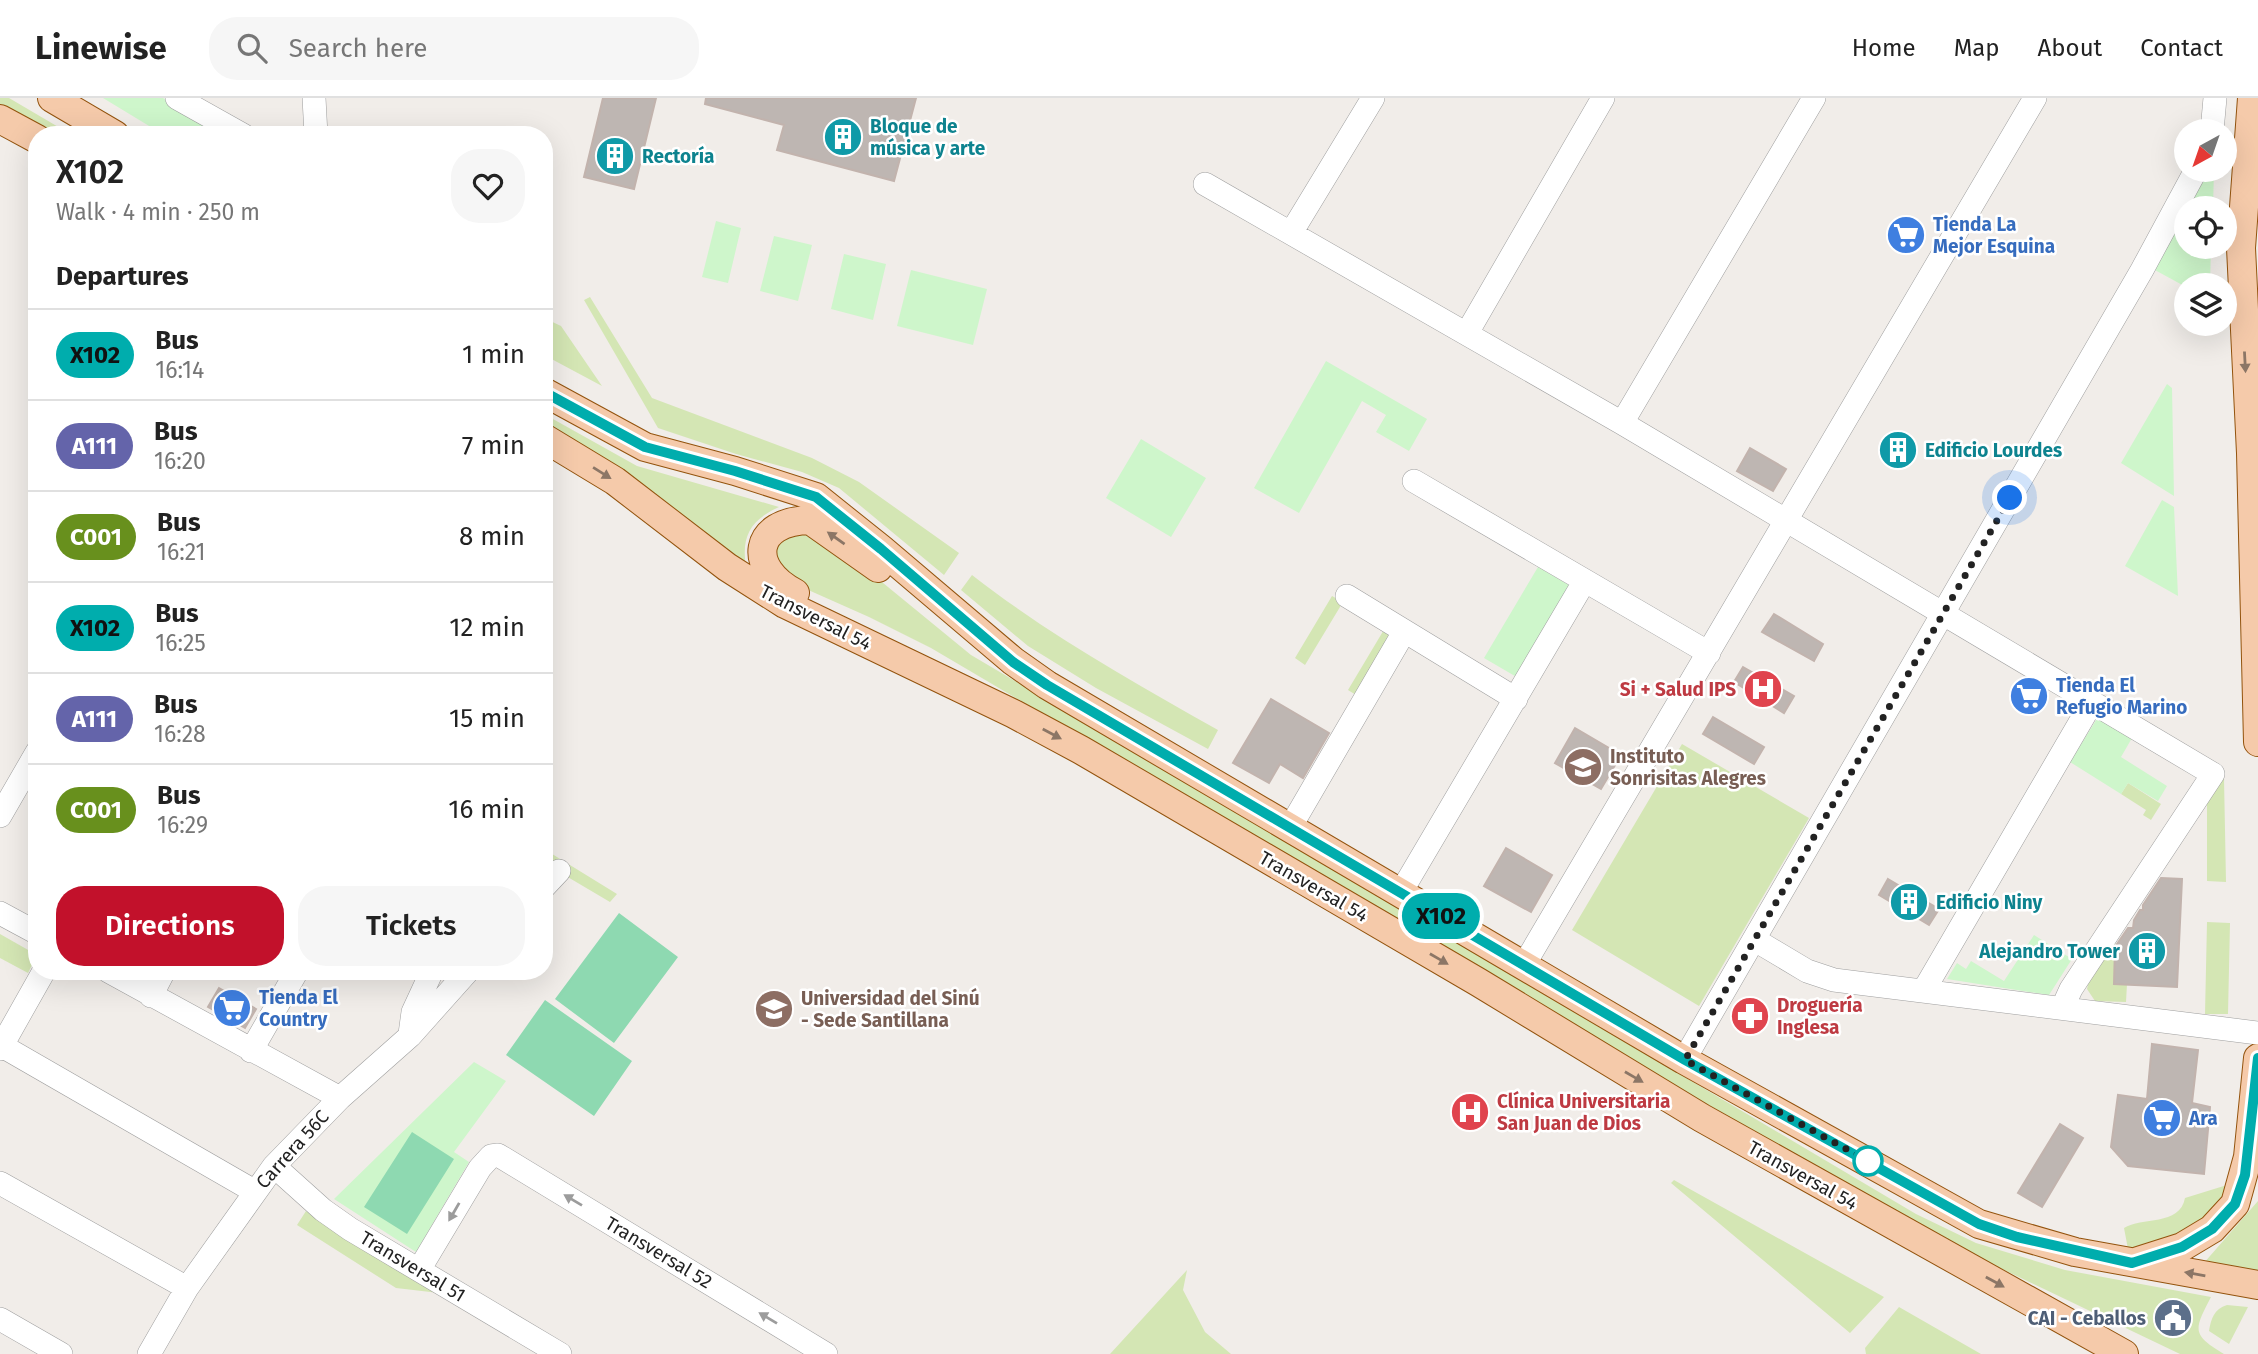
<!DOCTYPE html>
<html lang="en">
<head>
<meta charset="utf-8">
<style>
	body { margin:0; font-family:"Fira Sans",sans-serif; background:#f6f6f6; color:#222; height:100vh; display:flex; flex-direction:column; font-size:26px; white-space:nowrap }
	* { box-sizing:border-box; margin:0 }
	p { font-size:23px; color:#767676 }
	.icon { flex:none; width:38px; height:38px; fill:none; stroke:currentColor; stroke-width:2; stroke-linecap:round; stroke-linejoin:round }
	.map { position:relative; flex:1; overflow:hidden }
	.drawer { position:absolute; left:28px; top:28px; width:525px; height:854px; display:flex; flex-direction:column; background:#fff; border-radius:28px; box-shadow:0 7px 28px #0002 }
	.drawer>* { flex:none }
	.badge { padding:0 14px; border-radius:23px; font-size:24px; line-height:46px }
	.needle { width:46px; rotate:220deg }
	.fabs { position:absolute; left:2174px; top:21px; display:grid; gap:14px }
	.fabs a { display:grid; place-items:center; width:63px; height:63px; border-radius:50%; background:#fff; box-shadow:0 7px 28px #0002; font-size:35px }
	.you { position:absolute; width:35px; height:35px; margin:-18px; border:5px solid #fff; border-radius:50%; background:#1a73e8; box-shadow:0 0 0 10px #1a73e833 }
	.map>.badge { position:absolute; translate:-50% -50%; box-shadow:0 0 0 4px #fff }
	h2 { padding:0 28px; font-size:26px; line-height:63px }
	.round { display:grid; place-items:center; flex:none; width:74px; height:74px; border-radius:28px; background:#f6f6f6 }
	.overview { display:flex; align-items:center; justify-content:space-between; height:119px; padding:0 28px }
	h1 { font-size:33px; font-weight:600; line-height:52px }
	.cta { display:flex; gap:14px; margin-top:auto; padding:14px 28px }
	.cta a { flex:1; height:80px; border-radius:28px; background:#c2112b; color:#fff; font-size:28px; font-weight:600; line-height:80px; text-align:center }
	.cta a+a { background:#f6f6f6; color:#222 }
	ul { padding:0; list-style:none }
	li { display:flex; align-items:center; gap:21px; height:91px; padding:0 28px; border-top:2px solid #e0e0e0 }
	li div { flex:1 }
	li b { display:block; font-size:26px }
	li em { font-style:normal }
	li .badge { min-width:77px; font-weight:700; text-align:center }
	header { display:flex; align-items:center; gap:42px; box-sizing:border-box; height:98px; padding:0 35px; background:#fff; border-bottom:2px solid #e0e0e0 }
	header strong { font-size:33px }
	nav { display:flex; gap:38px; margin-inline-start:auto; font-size:24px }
	.search { width:490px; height:63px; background:#f6f6f6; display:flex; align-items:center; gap:18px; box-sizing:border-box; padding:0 24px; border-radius:28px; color:#767676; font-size:26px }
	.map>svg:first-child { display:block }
	.grass { fill:#d4e6b4 }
	.park { fill:#cef6cb }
	.pitch { fill:#8ed9b1 }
	.building { fill:#beb6b2; stroke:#c2b3ad; stroke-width:2 }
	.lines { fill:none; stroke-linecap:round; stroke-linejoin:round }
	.minor-casing { stroke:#9f9f9f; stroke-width:24 }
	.major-casing { stroke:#93530d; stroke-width:30 }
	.minor { stroke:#fff; stroke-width:23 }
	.major { stroke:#f5caaa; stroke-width:28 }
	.oneway { fill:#8c7666 }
	.oneway2 { fill:#9c9c9c }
	.line-casing { stroke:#fff; stroke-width:16 }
	.line { stroke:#00adad; stroke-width:10 }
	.walk { stroke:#222; stroke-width:7; stroke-dasharray:0 12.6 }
	.stop-dot { fill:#fff; stroke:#00adad; stroke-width:3.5 }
	.labels { text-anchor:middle; stroke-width:5; stroke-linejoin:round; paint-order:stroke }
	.culture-label { font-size:19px; font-weight:bold; fill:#0d838f; stroke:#fff; text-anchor:start }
	.shop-label { font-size:19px; font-weight:bold; fill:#366cbe; stroke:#fff; text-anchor:start }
	.street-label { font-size:19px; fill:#222; stroke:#fff }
	.health-label { font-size:19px; font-weight:bold; fill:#be3a42; stroke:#fff; text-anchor:start }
	.education-label { font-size:19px; font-weight:bold; fill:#785e54; stroke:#fff; text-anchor:start }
	.service-label { font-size:19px; font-weight:bold; fill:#4e5e75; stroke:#fff; text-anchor:end }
</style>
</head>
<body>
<header>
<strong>Linewise</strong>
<div class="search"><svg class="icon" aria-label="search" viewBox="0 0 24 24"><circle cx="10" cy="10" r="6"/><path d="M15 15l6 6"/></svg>Search here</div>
<nav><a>Home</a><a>Map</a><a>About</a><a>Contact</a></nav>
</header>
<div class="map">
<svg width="2258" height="1256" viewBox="0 0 2258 1256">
	<rect width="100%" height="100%" fill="#f1ede9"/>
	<path class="grass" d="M 0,0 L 9,0 L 72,37 L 53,37 L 0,6 Z
		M 590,199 L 652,300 L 812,360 L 859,384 L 959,455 L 944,477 L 839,390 L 802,374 L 736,356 L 658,330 L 584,202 Z
		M 544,220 L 561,228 L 602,288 L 544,257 Z
		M 544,316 L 637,368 L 779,409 C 751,422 741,437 746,469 L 544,326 Z
		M 796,430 L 877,480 L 971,557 L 1916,1116 L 1976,1145 L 2065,1172 L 2211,1199 C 2194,1232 2191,1236 2224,1256 L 2180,1256 L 1954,1148 L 1622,957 L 931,550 L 869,519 L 779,479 L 774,443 Z
		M 972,477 C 1049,537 1133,584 1218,632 L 1208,651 L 1096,590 L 1028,548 L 961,492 Z
		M 1332,498 L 1343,504 L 1305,567 L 1295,560 Z
		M 1385,530 L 1393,535 L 1356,597 L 1348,592 Z
		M 1682,646 L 1809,720 L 1699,908 L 1572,832 Z
		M 2224,680 L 2226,784 L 2207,783 L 2207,703 Z
		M 2128,685 L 2161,706 L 2151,722 L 2143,717 L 2146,712 L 2121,696 Z
		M 544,751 L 617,796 L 610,804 L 544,765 Z
		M 2207,824 L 2230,825 L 2228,916 L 2205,916 Z
		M 2116,829 L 2114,885 L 2127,886 L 2126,904 L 2095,903 L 2087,891 L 2089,882 Z
		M 0,836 L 37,857 L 28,875 L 0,860 Z
		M 1674,1082 L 1688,1090 L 1884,1199 L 1850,1235 L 1671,1085 Z
		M 2227,1087 L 2218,1109 L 2168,1146 L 2128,1151 L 2124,1130 C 2141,1119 2180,1128 2185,1100 Z
		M 2258,1103 L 2258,1174 L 2203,1166 Z
		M 306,1113 L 439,1195 L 396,1190 L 297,1127 Z
		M 1187,1172 L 1183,1192 L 1205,1234 L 1231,1256 L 1110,1256 Z
		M 2227,1207 L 2248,1209 L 2229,1246 L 2209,1233 C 2211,1221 2214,1211 2227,1207 Z
		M 1899,1209 L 1981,1256 L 1866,1256 L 1865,1250 Z"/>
	<path class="park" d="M 103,0 L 163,0 L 228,37 L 164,37 Z
		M 2208,72 L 2214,72 L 2213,110 L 2186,110 Z
		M 2186,111 L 2186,149 L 2211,149 L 2210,187 L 2186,189 L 2153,171 Z
		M 716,123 L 741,130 L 728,185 L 702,179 Z
		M 774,138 L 812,147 L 798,203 L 760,193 Z
		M 844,156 L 886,166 L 873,222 L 831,211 Z
		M 911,172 L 987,191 L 973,247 L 897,228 Z
		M 1326,263 L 1427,321 L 1409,353 L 1376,334 L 1386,317 L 1362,303 L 1299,415 L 1254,390 Z
		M 2167,286 L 2172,290 L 2174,398 L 2121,365 Z
		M 1141,341 L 1206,380 L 1171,439 L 1106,400 Z
		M 2162,402 L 2174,409 L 2178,498 L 2125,468 Z
		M 1538,469 L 1574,490 L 1520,581 L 1484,560 Z
		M 2098,619 L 2132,640 L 2121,659 L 2167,688 L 2158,703 L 2128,685 L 2121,696 L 2070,664 Z
		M 2034,837 L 2072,861 L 2049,897 L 1947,881 L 1957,865 L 1966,871 L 1971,863 L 2004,883 Z
		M 474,964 L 506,983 L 454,1054 L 469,1064 L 416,1154 L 334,1101 Z"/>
	<path class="pitch" d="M 619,815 L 678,859 L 614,945 L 555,901 Z
		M 545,902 L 632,963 L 594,1018 L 506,957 Z
		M 412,1034 L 454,1061 L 407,1136 L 364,1109 Z"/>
	<path class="building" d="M 603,0 L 656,0 L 634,91 L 584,79 Z
		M 706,0 L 916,0 L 894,83 L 777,52 L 784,27 L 705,6 Z
		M 1750,350 L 1786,371 L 1773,393 L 1737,373 Z
		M 1774,516 L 1823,546 L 1814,563 L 1762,534 Z
		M 1743,569 L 1794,598 L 1784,615 L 1734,584 Z
		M 1271,601 L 1329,635 L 1303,680 L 1280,666 L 1269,685 L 1233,665 Z
		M 1713,619 L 1764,649 L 1754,666 L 1703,636 Z
		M 1575,630 L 1621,657 L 1601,691 L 1555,665 Z
		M 1506,750 L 1552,777 L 1531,814 L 1484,788 Z
		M 2161,780 L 2182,781 L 2177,889 L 2114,886 L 2115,849 L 2128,830 L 2133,830 L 2134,822 L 2140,812 L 2143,812 L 2143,807 Z
		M 1888,781 L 1939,811 L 1929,827 L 1879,797 Z
		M 219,890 L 256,911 L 245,930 L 208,909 Z
		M 2152,946 L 2198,952 L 2192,1005 L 2210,1009 L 2204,1076 L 2128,1068 L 2111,1049 L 2118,997 L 2147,1001 Z
		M 2060,1026 L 2083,1040 L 2042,1109 L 2018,1095 Z
		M 2166,1202 L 2191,1214 L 2181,1237 L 2155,1225 Z"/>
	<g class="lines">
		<g class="minor-casing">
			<path id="minor" d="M 177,0 L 243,37
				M 314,0 L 316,37
				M 2212,33 L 2215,0
				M 1205,86 L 1622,325 L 2213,676 L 2071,891 L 2066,902 L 2066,910
				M 1291,135 L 1373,0
				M 1467,235 L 1603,0
				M 1622,325 L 1814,0
				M 1414,383 L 1709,555
				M 1347,498 L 1516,601
				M 0,718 L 37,654
				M 1291,728 L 1404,534
				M 544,789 L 559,773
				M 1401,794 L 1584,484
				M 0,815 L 37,835
				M 1755,842 L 1807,873 L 1834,882 L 2258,935
				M 1524,867 L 2035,0
				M 108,873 L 340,1000
				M 1924,892 L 2092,604
				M 151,898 L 164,873
				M 410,936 L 413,914 L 432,873
				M 2,948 L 254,1093
				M 0,951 L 44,873
				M 251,953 L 297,873
				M 1684,962 L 2142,172 L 2196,72
				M 274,1068 L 323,1112 L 350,1131 L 560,1256
				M 0,1085 L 187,1190
				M 419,1172 L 480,1070 L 491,1058 L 498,1057 L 826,1256
				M 0,1221 L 61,1256
				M 149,1256 L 187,1190 L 274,1068 L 340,1000 L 410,938 L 468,873"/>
		</g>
		<g class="major-casing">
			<path id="major" d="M 52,0 L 115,37
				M 2252,0 L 2241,150 L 2251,355 L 2258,644
				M 0,21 L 37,41
				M 544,294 L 645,349 L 735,373 L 816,399 L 881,451 L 1013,563 L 1047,587 L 1684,962 L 1979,1126 L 2075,1154 L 2258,1187
				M 544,340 L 615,383 L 727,469 L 785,506 L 1014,616 L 1081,652 L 1478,884 L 1702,1020 L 2124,1256
				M 795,495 C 747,470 752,423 810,422 L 878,470
				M 2138,1163 L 2182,1149 L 2212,1131 L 2235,1106 L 2248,1059 L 2258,960"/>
		</g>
		<use href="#minor" class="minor"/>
		<use href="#major" class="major"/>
	</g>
	<defs><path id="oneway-solid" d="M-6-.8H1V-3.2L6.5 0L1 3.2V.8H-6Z" transform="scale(1.75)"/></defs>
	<g class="oneway">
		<use href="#oneway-solid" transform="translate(2245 264) rotate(87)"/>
		<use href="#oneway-solid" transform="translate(602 375) rotate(32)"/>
		<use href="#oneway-solid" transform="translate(836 440) rotate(-145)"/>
		<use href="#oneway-solid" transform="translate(1052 636) rotate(28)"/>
		<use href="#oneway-solid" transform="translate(1439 861) rotate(30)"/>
		<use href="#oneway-solid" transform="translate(1634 979) rotate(30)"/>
		<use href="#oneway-solid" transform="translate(2195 1176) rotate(-170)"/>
		<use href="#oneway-solid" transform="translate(1995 1184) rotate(29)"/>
	</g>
	<g class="oneway2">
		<use href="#oneway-solid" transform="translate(573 1102) rotate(-149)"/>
		<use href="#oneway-solid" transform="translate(454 1114) rotate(120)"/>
		<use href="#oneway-solid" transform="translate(768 1220) rotate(-149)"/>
	</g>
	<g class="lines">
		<g class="line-casing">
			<path id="line" d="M 544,294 L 645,349 L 735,373 L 816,399 L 881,451 L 1013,564 L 1047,587 L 1685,962 L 1979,1126 L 2017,1139 L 2132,1165 L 2182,1149 L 2212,1131 L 2235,1106 L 2245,1077 L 2258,960"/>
		</g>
		<use href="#line" class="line"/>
		<path class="walk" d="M 1868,1063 L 1685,962 L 2010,400"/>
	</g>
	<defs>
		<g id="building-disc" transform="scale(2.0125)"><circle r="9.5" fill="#0f9aa8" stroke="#fff"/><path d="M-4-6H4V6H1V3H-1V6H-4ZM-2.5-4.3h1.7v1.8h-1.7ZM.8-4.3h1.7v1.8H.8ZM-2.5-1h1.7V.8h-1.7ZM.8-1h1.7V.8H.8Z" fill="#fff"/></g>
		<g id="supermarket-disc" transform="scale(2.0125)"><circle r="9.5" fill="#3f7fe0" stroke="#fff"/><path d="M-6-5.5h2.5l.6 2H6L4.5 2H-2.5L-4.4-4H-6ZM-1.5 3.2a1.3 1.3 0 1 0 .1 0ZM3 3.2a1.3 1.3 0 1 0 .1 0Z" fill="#fff"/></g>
		<g id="hospital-disc" transform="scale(2.0125)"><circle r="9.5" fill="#e0444e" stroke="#fff"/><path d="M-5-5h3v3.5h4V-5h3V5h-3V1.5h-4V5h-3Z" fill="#fff"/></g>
		<g id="school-disc" transform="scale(2.0125)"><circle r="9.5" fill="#8d6e63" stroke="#fff"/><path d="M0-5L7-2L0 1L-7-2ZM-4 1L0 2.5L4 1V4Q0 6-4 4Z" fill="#fff"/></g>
		<g id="university-disc" transform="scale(2.0125)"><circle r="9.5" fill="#8d6e63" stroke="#fff"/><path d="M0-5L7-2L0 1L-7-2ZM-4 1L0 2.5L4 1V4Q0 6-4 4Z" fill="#fff"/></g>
		<g id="pharmacy-disc" transform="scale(2.0125)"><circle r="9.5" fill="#e0444e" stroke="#fff"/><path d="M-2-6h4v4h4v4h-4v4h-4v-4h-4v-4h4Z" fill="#fff"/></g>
		<g id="civic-disc" transform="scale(2.0125)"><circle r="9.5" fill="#5c6f8a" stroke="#fff"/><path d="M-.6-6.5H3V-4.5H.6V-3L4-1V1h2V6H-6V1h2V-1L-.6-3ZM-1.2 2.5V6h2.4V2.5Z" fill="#fff"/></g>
	</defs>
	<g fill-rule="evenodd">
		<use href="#building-disc" x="843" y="39"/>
		<use href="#building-disc" x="615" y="58"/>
		<use href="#supermarket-disc" x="1906" y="137"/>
		<use href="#building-disc" x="1898" y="352"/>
		<use href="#hospital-disc" x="1763" y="591"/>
		<use href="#supermarket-disc" x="2029" y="598"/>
		<use href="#school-disc" x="1583" y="669"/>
		<use href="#building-disc" x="1909" y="804"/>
		<use href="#building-disc" x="2147" y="853"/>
		<use href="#supermarket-disc" x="232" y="910"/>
		<use href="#university-disc" x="774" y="911"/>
		<use href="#pharmacy-disc" x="1750" y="918"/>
		<use href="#hospital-disc" x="1470" y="1014"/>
		<use href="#supermarket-disc" x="2162" y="1020"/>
		<use href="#civic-disc" x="2173" y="1220"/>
	</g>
	<circle class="stop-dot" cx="1868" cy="1063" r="14"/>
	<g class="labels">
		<g class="culture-label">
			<text x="870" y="35">Bloque de<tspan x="870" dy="22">música y arte</tspan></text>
			<text x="642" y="65">Rectoría</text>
			<text x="1925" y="359">Edificio Lourdes</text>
			<text x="1936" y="811">Edificio Niny</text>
			<text x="2120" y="860" text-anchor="end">Alejandro Tower</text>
		</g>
		<g class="shop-label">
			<text x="1933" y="133">Tienda La<tspan x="1933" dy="22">Mejor Esquina</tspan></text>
			<text x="2056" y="594">Tienda El<tspan x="2056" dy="22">Refugio Marino</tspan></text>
			<text x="259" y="906">Tienda El<tspan x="259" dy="22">Country</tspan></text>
			<text x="2189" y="1027">Ara</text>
		</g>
		<g class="street-label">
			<text transform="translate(816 519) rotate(27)" y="7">Transversal 54</text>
			<text transform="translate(1314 788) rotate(30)" y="7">Transversal 54</text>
			<text transform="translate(292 1051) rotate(-48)" y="7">Carrera 56C</text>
			<text transform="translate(1803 1077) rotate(29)" y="7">Transversal 54</text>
			<text transform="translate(659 1154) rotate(31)" y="7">Transversal 52</text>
			<text transform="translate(413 1168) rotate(31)" y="7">Transversal 51</text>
		</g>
		<g class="health-label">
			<text x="1736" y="598" text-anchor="end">Si + Salud IPS</text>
			<text x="1777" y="914">Droguería<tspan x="1777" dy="22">Inglesa</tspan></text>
			<text x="1497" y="1010">Clínica Universitaria<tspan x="1497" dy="22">San Juan de Dios</tspan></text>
		</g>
		<g class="education-label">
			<text x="1610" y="665">Instituto<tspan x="1610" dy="22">Sonrisitas Alegres</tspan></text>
			<text x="801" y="907">Universidad del Sinú<tspan x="801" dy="22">- Sede Santillana</tspan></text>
		</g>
		<g class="service-label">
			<text x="2146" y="1227">CAI - Ceballos</text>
		</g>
	</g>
</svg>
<div class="fabs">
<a><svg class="needle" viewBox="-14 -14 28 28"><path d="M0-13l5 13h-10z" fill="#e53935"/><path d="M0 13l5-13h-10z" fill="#767676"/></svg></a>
<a><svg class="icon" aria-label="locate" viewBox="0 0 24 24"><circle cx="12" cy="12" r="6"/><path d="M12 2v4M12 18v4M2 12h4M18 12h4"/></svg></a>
<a><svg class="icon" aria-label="layers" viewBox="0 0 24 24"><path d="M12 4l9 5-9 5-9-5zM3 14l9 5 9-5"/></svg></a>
</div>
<div class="you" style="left:2010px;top:400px"></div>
<b class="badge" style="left:1441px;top:818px;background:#00adad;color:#111">X102</b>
<section class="drawer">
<div class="overview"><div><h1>X102</h1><p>Walk · 4 min · 250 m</p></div><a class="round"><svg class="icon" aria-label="heart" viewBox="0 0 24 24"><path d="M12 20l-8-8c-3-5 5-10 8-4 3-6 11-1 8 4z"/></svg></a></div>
<h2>Departures</h2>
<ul>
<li><span class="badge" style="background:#00adad;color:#111">X102</span><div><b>Bus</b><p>16:14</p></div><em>1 min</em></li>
<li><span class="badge" style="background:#6464aa;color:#fff">A111</span><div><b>Bus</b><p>16:20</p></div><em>7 min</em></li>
<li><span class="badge" style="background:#68901d;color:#fff">C001</span><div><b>Bus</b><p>16:21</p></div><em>8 min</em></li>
<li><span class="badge" style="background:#00adad;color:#111">X102</span><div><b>Bus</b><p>16:25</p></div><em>12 min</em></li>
<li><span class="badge" style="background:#6464aa;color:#fff">A111</span><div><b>Bus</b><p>16:28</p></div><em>15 min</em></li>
<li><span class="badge" style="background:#68901d;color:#fff">C001</span><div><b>Bus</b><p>16:29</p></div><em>16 min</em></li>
</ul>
<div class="cta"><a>Directions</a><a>Tickets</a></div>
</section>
</div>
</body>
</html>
